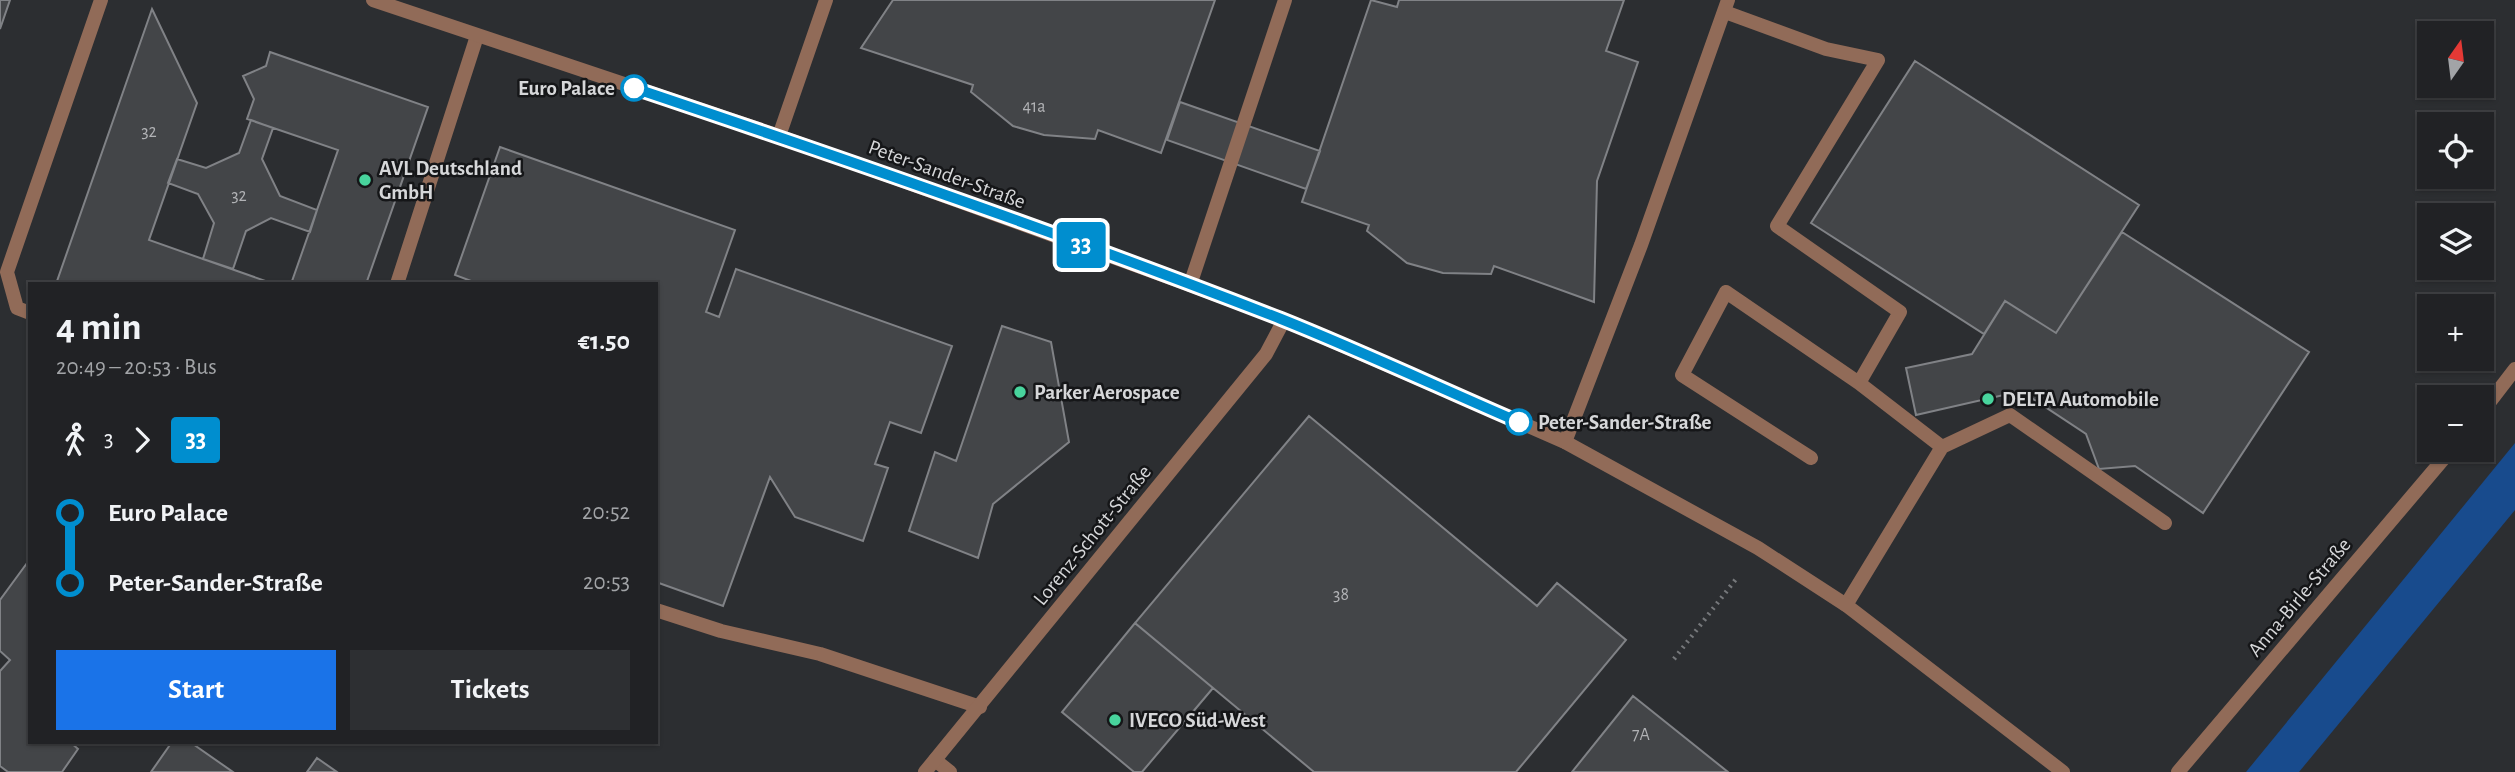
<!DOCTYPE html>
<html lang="en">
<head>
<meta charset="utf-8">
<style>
	body { margin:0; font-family:"Alegreya Sans",sans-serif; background:#2d2f32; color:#f1f3f6; height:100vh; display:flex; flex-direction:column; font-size:26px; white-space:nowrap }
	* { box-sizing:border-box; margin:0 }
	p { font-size:23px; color:#a2a4a7 }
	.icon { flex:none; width:38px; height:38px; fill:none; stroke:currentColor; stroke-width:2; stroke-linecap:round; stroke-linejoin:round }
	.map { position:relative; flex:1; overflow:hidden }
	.side { position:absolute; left:28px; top:282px; width:630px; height:462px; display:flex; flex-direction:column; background:#212225; border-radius:0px; box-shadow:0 2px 5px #0004,0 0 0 2px #3e3f42 }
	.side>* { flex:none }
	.badge { padding:0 14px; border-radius:5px; font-size:24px; line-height:46px }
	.needle { width:46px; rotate:14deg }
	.tools { position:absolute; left:2417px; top:21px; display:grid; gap:14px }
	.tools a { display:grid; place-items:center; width:77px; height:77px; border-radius:0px; background:#212225; box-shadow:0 2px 5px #0004,0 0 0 2px #3e3f42; font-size:35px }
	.map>.badge { position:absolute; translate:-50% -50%; box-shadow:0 0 0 4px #fff }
	.legs { display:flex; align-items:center; gap:10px; height:77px; padding:0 28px; font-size:23px }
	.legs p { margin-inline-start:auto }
	.head { display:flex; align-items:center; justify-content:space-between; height:119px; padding:0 28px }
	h1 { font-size:38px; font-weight:600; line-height:52px }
	.primary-button { display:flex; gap:14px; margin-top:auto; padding:14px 28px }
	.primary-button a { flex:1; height:80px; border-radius:0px; background:#1a73e8; color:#fff; font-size:28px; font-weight:600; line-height:80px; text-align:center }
	.primary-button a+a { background:#2d2f32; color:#f1f3f6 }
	ul { padding:0 28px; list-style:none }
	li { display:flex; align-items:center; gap:24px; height:70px; font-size:26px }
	li i { display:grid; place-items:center; width:10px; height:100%; margin:0 9px; background:currentColor }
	li i::after { content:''; width:18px; height:18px; margin:-9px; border:5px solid; border-radius:50%; background:#212225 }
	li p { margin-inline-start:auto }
	li:first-child i { background:linear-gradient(#0000 50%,currentColor 0) }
	li:last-child i { background:linear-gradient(currentColor 50%,#0000 0) }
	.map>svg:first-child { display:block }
	.green { fill:#184b8d }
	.building { fill:#434548; stroke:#808286; stroke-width:2 }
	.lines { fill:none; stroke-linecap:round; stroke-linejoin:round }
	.path { stroke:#76787b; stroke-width:4.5; stroke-dasharray:2 5; stroke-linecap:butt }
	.lane { stroke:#916b58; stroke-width:14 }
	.street { stroke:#916b58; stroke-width:14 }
	.line-1-casing { stroke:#fff; stroke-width:16 }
	.line-1 { stroke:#008ecf; stroke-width:10 }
	.stop-1-dot { fill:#fff; stroke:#008ecf; stroke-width:3.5 }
	.poi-dot { fill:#48d49d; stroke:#151618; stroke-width:2.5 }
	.labels { text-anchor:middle; stroke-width:5; stroke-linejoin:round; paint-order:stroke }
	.number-label { font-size:18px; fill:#b1b2b5 }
	.stop-label { font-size:21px; font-weight:bold; fill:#d6d7d9; stroke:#151618; text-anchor:end }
	.poi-label { font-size:21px; font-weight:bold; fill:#d6d7d9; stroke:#151618; text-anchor:start }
	.street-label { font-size:21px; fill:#d6d7d9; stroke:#151618 }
</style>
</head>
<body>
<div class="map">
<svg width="2515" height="772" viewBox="0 0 2515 772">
	<rect width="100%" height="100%" fill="#2c2e31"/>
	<path class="green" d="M 2515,443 L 2515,510 L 2299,772 L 2246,772 Z"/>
	<path class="building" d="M 0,0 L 10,0 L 0,29 Z
		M 893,0 L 1215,0 L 1161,153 L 1098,130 L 1095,139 L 1044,135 L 1013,126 L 971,92 L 973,85 L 861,48 Z
		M 1371,0 L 1397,7 L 1399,0 L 1624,0 L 1606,51 L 1638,62 L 1597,181 L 1594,302 L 1494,266 L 1491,274 L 1443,273 L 1407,263 L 1367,231 L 1369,225 L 1302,202 Z
		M 152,9 L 197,103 L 149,240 L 274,284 L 56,284 Z
		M 270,52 L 428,107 L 366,284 L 291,284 L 338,150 L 247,119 L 254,99 L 243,76 L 266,66 Z
		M 1915,61 L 2139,205 L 2056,333 L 2005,301 L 1984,334 L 1811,223 Z
		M 1180,102 L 1320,151 L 1306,189 L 1167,140 Z
		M 251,120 L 273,128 L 262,159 L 280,196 L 317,210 L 310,232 L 271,218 L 246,231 L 233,269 L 203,259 L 214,223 L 198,194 L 168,183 L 177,159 L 206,168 L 239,153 Z
		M 500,147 L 735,230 L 706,312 L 719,317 L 736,269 L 952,346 L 921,433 L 890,422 L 875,464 L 888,468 L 863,541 L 795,517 L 770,477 L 723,606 L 656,582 L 656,284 L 479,284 L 455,275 Z
		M 2122,232 L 2309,352 L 2203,513 L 2135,466 L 2099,469 L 2086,434 L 2021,391 L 1916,415 L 1906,368 L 1972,354 L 2005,301 L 2056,333 Z
		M 1002,326 L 1051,342 L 1069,442 L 993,504 L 978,558 L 909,531 L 935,452 L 956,461 Z
		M 1309,416 L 1537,606 L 1557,583 L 1626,640 L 1516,772 L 1314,772 L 1135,623 Z
		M 30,559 L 30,742 L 70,742 L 78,749 L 62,772 L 8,772 L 0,766 L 0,671 L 10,660 L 0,651 L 0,600 Z
		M 1135,623 L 1213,688 L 1142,772 L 1134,772 L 1062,712 Z
		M 1633,696 L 1728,772 L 1572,772 Z
		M 172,742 L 190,742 L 233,772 L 151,772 Z
		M 317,758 L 337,772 L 307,772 Z"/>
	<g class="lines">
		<path class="path" d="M 1674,659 L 1736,579"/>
		<path class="lane" d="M 1725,12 L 1826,49 L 1878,60 L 1777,226 L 1900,312 L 1859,383 L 1726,292 L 1682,375 L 1811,458
			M 397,284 L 477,36
			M 1190,285 L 1285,0
			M 30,313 L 17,308 L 7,272 L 101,0
			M 1859,383 L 1942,447 L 2010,415 L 2165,523
			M 1565,442 L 1641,245 L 1728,0
			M 1846,605 L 1942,447
			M 656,610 L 721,631 L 820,654 L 980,707
			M 935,760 L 950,772"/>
		<path class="street" d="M 373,0 L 779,136 L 1190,285 L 1284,320 L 1565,442 L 1758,548 L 1846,605 L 2063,772
			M 779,136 L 826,0
			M 2482,412 L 2515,369
			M 925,772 L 1266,354 L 1284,320
			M 2178,772 L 2451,450"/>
	</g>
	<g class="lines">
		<g class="line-1-casing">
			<path id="line-1" d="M 634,88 C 851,161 1068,236 1281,319 C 1361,351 1440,388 1519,422"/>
		</g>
		<use href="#line-1" class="line-1"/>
	</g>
	<g class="stop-1-dot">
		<circle cx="634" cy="88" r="12"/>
		<circle cx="1519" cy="422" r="12"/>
	</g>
	<g class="poi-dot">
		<circle cx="365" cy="180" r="7"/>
		<circle cx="1020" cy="392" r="7"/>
		<circle cx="1988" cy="399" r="7"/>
		<circle cx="1115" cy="720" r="7"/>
	</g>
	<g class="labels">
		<g class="number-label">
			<text x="1034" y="112">41a</text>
			<text x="149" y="137">32</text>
			<text x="239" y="201">32</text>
			<text x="1341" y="600">38</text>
			<text x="1641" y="740">7A</text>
		</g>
		<g class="stop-label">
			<text x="615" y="95">Euro Palace</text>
			<text x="1538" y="429" text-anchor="start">Peter-Sander-Straße</text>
		</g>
		<g class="poi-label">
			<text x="379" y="175">AVL Deutschland<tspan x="379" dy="24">GmbH</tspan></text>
			<text x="1034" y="399">Parker Aerospace</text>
			<text x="2002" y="406">DELTA Automobile</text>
			<text x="1129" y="727">IVECO Süd-West</text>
		</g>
		<g class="street-label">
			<text transform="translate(947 174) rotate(20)" y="7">Peter-Sander-Straße</text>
			<text transform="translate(1092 535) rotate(-51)" y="7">Lorenz-Schott-Straße</text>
			<text transform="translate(2299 597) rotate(-50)" y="7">Anna-Birle-Straße</text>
		</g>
	</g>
</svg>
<div class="tools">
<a><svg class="needle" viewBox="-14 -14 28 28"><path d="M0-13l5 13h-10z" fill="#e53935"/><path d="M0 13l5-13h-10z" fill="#a2a4a7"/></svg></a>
<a><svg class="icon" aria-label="locate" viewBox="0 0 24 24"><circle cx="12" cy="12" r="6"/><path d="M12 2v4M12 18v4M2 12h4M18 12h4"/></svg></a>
<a><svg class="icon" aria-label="layers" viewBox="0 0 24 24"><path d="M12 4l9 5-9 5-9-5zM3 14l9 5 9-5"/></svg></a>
<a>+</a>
<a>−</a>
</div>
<b class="badge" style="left:1081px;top:245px;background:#008ecf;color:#fff">33</b>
<section class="side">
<div class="head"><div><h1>4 min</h1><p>20:49 – 20:53 · Bus</p></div><b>€1.50</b></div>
<div class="legs"><svg class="icon" aria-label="walk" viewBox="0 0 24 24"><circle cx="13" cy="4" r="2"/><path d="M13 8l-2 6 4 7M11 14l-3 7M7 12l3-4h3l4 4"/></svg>3<svg class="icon" aria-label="forward" viewBox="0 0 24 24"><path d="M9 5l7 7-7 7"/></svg><b class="badge" style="background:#008ecf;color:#fff">33</b></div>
<ul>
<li><i style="color:#008ecf"></i><b>Euro Palace</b><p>20:52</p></li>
<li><i style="color:#008ecf"></i><b>Peter-Sander-Straße</b><p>20:53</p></li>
</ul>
<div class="primary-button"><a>Start</a><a>Tickets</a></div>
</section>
</div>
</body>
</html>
